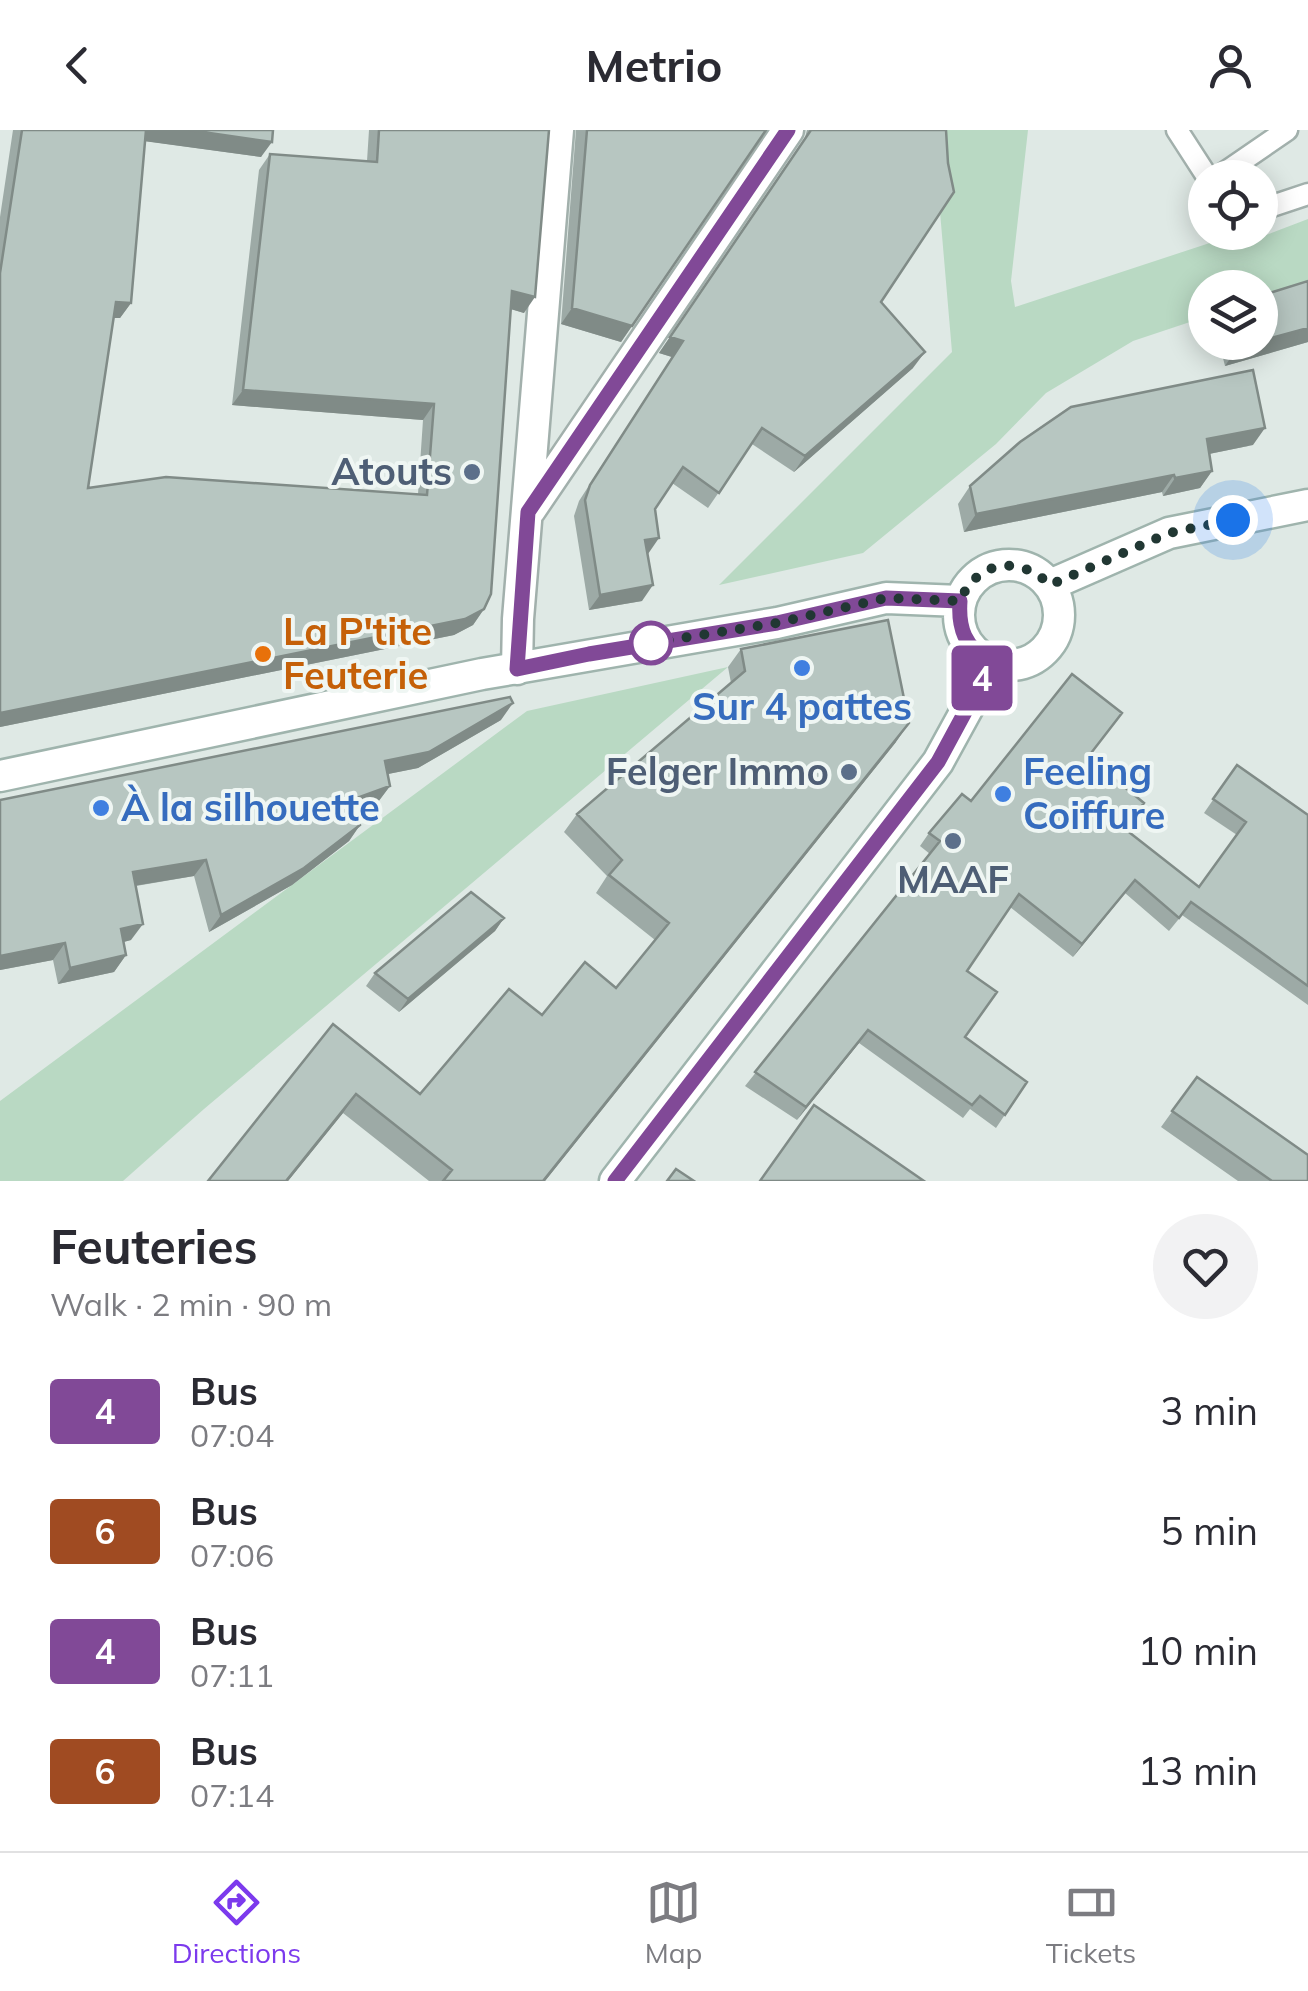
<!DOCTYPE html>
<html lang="en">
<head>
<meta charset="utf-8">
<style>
	body { margin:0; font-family:Mulish,sans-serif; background:#f2f2f3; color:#2b2b33; height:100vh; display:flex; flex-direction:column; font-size:38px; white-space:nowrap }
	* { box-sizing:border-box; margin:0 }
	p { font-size:32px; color:#7c7c81 }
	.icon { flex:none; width:55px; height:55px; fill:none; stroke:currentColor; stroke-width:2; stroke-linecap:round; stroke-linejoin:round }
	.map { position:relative; height:1051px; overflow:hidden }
	.drawer { display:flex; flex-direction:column; background:#fff; flex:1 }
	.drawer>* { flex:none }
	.badge { padding:0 20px; border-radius:8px; font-size:35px; line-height:65px }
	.controls { position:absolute; left:1188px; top:30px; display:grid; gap:20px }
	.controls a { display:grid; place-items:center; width:90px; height:90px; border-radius:50%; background:#fff; box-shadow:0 5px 25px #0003; font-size:50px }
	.you { position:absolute; width:50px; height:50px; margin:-25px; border:8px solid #fff; border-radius:50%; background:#1a73e8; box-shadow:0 0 0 15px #1a73e833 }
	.map>.badge { position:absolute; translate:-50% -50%; box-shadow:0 0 0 5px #fff }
	.round { display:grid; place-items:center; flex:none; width:105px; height:105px; border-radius:52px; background:#f2f2f3 }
	.headline { display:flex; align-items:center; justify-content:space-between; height:170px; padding:0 50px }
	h1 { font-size:48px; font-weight:700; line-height:75px }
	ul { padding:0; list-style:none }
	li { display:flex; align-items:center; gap:30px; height:120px; padding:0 50px }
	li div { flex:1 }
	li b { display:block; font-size:38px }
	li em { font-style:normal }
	li .badge { min-width:110px; font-weight:700; text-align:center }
	header { display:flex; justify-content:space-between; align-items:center; height:130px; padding:0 50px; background:#fff; font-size:45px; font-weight:700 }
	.dock { display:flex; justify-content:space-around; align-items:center; height:140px; border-top:2px solid #e1e1e2; background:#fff; font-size:28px; color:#7c7c81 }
	.dock a { display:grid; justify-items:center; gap:5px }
	.dock .active { color:#7c3aed }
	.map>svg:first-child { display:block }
	.green { fill:#b9d9c3 }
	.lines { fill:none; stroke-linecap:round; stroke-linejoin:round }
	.lane-casing { stroke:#a2b0ac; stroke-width:25 }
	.street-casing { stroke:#a2b0ac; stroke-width:35 }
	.secondary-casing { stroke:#9fb4ad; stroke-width:35 }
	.lane { stroke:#fff; stroke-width:20 }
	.street { stroke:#fff; stroke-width:30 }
	.secondary { stroke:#fff; stroke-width:30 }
	.wall { fill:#9daaa6 }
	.shaded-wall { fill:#808b87 }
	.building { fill:#b7c6c1; stroke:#808b87; stroke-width:2.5 }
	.line-casing { stroke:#fff; stroke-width:22 }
	.line { stroke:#814997; stroke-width:15 }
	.walk { stroke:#213733; stroke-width:10; stroke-dasharray:0 18 }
	.service-dot { fill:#5c6f8a; stroke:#eff6f3; stroke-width:4 }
	.stop-dot { fill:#fff; stroke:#814997; stroke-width:5 }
	.food-dot { fill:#e8710a; stroke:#eff6f3; stroke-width:4 }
	.shop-dot { fill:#3f7fe0; stroke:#eff6f3; stroke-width:4 }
	.labels { text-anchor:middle; stroke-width:8; stroke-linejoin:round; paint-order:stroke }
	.service-label { font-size:38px; font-weight:bold; fill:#4e5e75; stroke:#eff6f3; text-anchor:end }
	.food-label { font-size:38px; font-weight:bold; fill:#c56008; stroke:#eff6f3; text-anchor:start }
	.shop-label { font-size:38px; font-weight:bold; fill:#366cbe; stroke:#eff6f3; text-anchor:start }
</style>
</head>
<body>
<header><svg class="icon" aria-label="back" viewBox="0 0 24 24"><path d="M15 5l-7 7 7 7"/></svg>Metrio<svg class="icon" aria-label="person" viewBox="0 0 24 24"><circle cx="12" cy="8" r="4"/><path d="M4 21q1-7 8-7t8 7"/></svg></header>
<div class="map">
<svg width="1308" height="1051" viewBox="0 0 1308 1051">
	<rect width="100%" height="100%" fill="#dfe9e5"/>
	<path class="green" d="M 933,0 L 1028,0 L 1011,151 L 1015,177 L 1228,107 L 1243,114 L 1308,89 L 1308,153 L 1260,168 L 1260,158 L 1205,158 L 1205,187 L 1133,211 L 1046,263 L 996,314 L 863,423 L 719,455 L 952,222 Z
		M 728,537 L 204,979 L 123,1051 L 0,1051 L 0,971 L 527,581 Z"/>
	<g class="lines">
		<g class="lane-casing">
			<path id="lane" d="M 1177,0 L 1208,48
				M 1217,48 L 1287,0
				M 1260,80 L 1308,64"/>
		</g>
		<g class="street-casing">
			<path id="street" d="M 530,380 L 788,0
				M 517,539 L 518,489 L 558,0"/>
		</g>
		<g class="secondary-casing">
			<path id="secondary" d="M959 485a50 50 0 1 1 100 0a50 50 0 1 1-100 0Z
				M 1050,455 L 1169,403 L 1308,375
				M 0,646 L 482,544 L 777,493 L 886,468 L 960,471
				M 615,1051 L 938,632 L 978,559 L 989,532"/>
		</g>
		<use href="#lane" class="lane"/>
		<use href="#street" class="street"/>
		<use href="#secondary" class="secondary"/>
	</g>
	<path class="wall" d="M 13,0 L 273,0 L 261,27 L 145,11 L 131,173 L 120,188 L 114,188 L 88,358 L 418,364 L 423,290 L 232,275 L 259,40 L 270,24 L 367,31 L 369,0 L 549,0 L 524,183 L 511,179 L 484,479 L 473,495 L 454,505 L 0,597 L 0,87 Z
		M 576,0 L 766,0 L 621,212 L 561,194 Z
		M 807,0 L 946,0 L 881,172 L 913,238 L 794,342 L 752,314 L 708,378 L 672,353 L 655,379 L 647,424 L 642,471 L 589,480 L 574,386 L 579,371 L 672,227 L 659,223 L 804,11 Z
		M 1308,151 L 1308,212 L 1225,236 L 1219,212 L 1260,212 Z
		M 1253,315 L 1209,324 L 1212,341 L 1200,358 L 1163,366 L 1162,362 L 964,402 L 958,374 L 970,356 Z
		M 741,519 L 896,612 L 545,1051 L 429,1051 L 343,983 L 288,1051 L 208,1051 L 333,894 L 420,964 L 542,885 L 616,858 L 655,810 L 596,763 L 607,746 L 564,702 L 577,684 L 731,553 L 728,537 Z
		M 1122,583 L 1088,628 L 1125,699 L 1199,757 L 1237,705 L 1204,683 L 1237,635 L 1308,685 L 1308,875 L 1182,785 L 1169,801 L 1125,763 L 1073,827 L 1010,777 L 967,841 L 965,907 L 1027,952 L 996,998 L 970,979 L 963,988 L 859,913 L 797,990 L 745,956 L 930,724 L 920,716 L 929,703 L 971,671 Z
		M 501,590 L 418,638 L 388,644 L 390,656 L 378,672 L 357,680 L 360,695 L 349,711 L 292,755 L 209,802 L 194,746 L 136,756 L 131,810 L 123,812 L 126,825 L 114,842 L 58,854 L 53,830 L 0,840 L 0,670 Z
		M 504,788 L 495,801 L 399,882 L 366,856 L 375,843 Z
		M 1197,947 L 1308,1051 L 1238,1051 L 1161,997 Z"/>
	<path class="shaded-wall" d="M 143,0 L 189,0 L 272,12 L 261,27 L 136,10 Z
		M 512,161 L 535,167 L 524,183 L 501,176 Z
		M 116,172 L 131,173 L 120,188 L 105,188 Z
		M 572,178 L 632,196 L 621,212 L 561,194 Z
		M 1308,198 L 1308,212 L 1225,236 L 1237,218 Z
		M 670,207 L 683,211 L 672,227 L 659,223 Z
		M 925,222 L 913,238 L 794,342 L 805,326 Z
		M 243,260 L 434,274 L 423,290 L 232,275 Z
		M 1265,298 L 1253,315 L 1194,327 L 1207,309 Z
		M 1212,341 L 1200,358 L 1163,366 L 1175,348 Z
		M 1174,345 L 1162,362 L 964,402 L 976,384 Z
		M 659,408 L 648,424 L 633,426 L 645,410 Z
		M 653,455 L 642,471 L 589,480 L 600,465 Z
		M 484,479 L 473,495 L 454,505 L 0,597 L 0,583 Z
		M 513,573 L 501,590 L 418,638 L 373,647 L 385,631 Z
		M 909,593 L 896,612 L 545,1051 L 543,1051 Z
		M 390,656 L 378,672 L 342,685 L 354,669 Z
		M 360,695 L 349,711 L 292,755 L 209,802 L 221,785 Z
		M 206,730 L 194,746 L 121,758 L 133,742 Z
		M 1135,750 L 1125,763 L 1073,827 L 1082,814 Z
		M 504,788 L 495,801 L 399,882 L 408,869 Z
		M 143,794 L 131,810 L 109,816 L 121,799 Z
		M 65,813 L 53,830 L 0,840 L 0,826 Z
		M 126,825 L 114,842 L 58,854 L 70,838 Z
		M 868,900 L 859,913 L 797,990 L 806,977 Z
		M 356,964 L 343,983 L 288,1051 L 286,1051 Z"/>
	<path class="building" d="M 22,0 L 146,0 L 131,173 L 116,172 L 88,358 L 166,347 L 427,365 L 434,274 L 243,260 L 270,24 L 377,32 L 379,0 L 549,0 L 535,167 L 512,161 L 491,464 L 484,479 L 465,489 L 0,583 L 0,143 Z
		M 189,0 L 273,0 L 272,12 Z
		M 587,0 L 766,0 L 632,196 L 572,178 Z
		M 811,0 L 946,0 L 948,33 L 954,62 L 881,172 L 925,222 L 805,326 L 762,298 L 719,363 L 683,337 L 655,379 L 659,408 L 645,410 L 653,455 L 600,465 L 585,370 L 590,355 L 683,211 L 670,207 Z
		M 1308,151 L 1308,198 L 1260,211 L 1260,166 Z
		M 1236,212 L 1256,212 L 1237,218 Z
		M 1253,240 L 1265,298 L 1207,309 L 1212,341 L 1175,348 L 1174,345 L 976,384 L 970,356 L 1020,312 L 1071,277 Z
		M 888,490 L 909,593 L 543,1051 L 443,1051 L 452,1040 L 356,964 L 286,1051 L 208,1051 L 333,894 L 420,964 L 509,859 L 542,885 L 585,832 L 616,858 L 669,793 L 609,745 L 622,730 L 577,684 L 745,541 L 741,519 Z
		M 1072,544 L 1122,583 L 1088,627 L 1144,673 L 1125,699 L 1199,757 L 1246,692 L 1213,669 L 1237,635 L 1308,685 L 1308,856 L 1191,772 L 1179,788 L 1135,750 L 1082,814 L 1019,764 L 967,841 L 997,862 L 965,907 L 1027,952 L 1005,985 L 980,966 L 972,975 L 868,900 L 806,977 L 755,942 L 940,711 L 929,703 L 962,664 L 971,671 Z
		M 510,567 L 513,573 L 429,622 L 385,631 L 390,656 L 354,669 L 360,695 L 304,738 L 221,785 L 206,730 L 133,742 L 143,794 L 121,799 L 126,825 L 70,838 L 65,813 L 0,826 L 0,670 Z
		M 471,762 L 504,788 L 408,869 L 375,843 Z
		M 1197,947 L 1308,1025 L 1308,1051 L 1272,1051 L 1172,981 Z
		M 814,975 L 924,1051 L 760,1051 Z
		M 676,1039 L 694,1051 L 667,1051 Z"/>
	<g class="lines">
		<g class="line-casing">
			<path id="line" d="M 615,1051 L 938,632 L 978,558 L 989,532 C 965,516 958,499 960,471 L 886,468 L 777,493 L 589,524 L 517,539 L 528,382 L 788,0"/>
		</g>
		<use href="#line" class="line"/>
		<path class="walk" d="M 651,513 L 777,493 L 886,468 L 960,471 C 977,430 1020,425 1050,455 L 1169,403 L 1233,390"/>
	</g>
	<g class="service-dot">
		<circle cx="472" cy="342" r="10"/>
		<circle cx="849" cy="642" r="10"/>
		<circle cx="953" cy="711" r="10"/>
	</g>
	<circle class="stop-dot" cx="651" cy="513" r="20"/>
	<circle class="food-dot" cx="263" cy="524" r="10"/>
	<g class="shop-dot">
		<circle cx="802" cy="538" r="10"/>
		<circle cx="1003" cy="664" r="10"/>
		<circle cx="101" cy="678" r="10"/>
	</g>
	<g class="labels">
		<g class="service-label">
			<text x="452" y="355">Atouts</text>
			<text x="829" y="655">Felger Immo</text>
			<text x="953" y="763" text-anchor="middle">MAAF</text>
		</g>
		<g class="food-label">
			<text x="283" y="515">La P'tite<tspan x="283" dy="44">Feuterie</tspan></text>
		</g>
		<g class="shop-label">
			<text x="802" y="590" text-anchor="middle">Sur 4 pattes</text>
			<text x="1023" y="655">Feeling<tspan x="1023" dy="44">Coiffure</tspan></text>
			<text x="121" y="691">À la silhouette</text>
		</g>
	</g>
</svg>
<div class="controls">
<a><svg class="icon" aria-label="locate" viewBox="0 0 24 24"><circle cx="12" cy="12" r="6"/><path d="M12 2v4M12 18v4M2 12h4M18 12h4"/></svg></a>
<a><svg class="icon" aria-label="layers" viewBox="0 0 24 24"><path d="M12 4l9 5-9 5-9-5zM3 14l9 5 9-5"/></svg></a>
</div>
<div class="you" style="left:1233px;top:390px"></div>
<b class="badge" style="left:982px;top:548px;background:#814997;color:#fff">4</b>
</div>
<section class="drawer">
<div class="headline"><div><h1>Feuteries</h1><p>Walk · 2 min · 90 m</p></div><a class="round"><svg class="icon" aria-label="heart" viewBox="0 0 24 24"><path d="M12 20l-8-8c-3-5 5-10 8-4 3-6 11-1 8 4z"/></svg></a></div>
<ul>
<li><span class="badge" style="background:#814997;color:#fff">4</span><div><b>Bus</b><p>07:04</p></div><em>3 min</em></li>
<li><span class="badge" style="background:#a04b22;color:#fff">6</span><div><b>Bus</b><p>07:06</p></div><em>5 min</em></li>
<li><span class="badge" style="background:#814997;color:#fff">4</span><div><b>Bus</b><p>07:11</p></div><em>10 min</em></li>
<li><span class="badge" style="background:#a04b22;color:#fff">6</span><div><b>Bus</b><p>07:14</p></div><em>13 min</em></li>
</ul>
</section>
<nav class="dock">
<a class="active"><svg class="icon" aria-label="directions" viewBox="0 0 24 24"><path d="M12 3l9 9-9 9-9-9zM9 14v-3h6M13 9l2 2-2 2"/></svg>Directions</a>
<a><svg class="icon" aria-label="map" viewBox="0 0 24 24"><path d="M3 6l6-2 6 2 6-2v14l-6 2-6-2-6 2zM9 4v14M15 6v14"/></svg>Map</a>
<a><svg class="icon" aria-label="tickets" viewBox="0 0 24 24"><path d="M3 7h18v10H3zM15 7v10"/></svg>Tickets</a>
</nav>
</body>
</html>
